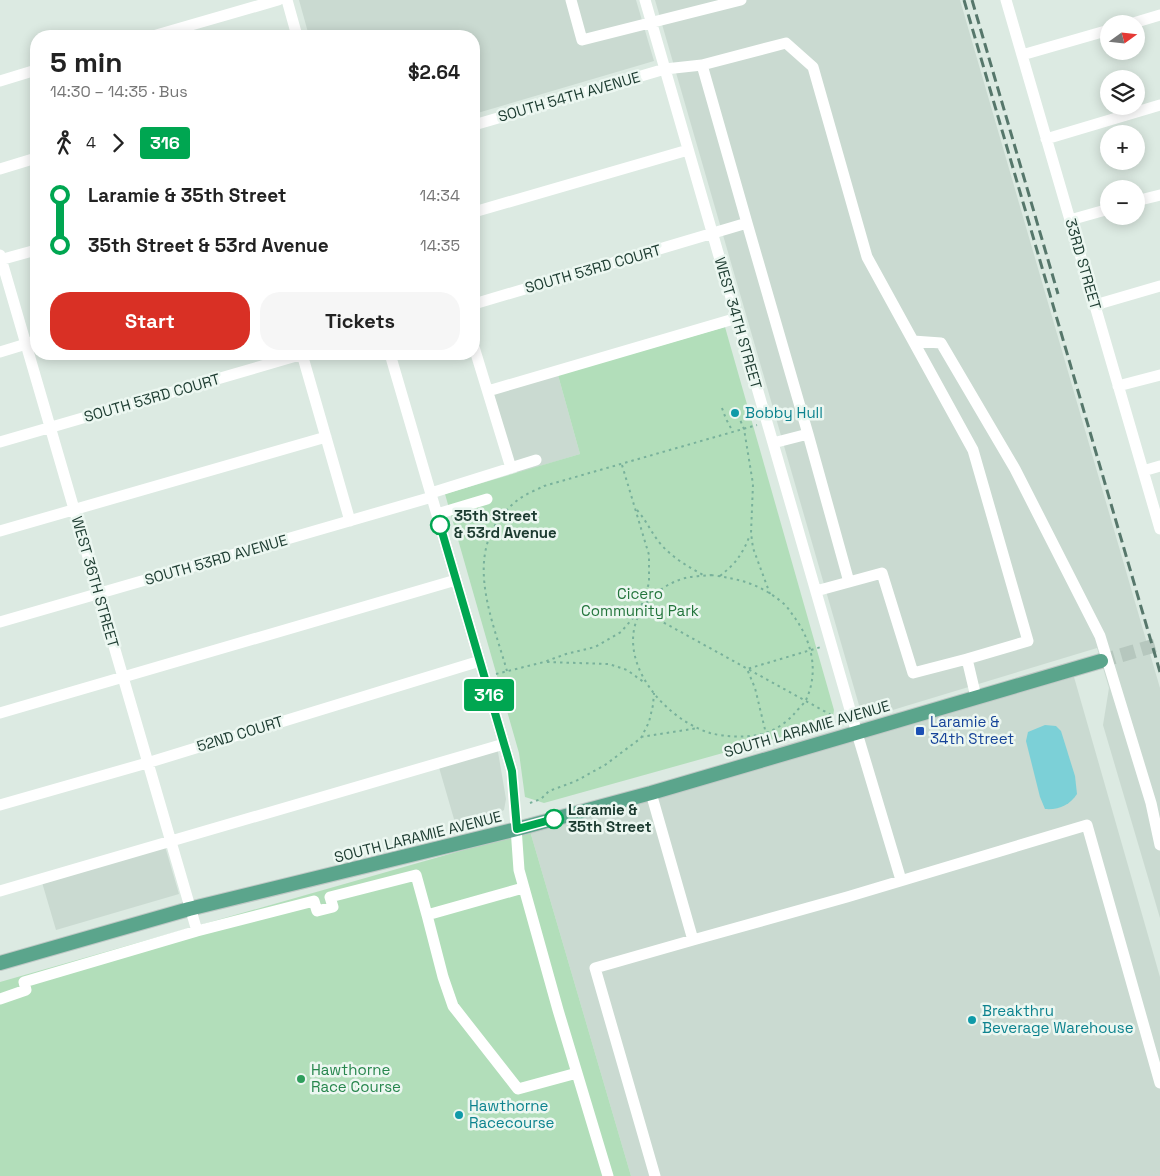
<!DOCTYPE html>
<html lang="en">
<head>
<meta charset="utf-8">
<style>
	body { margin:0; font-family:"Space Grotesk",sans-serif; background:#f6f6f6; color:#222; height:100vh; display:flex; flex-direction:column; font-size:19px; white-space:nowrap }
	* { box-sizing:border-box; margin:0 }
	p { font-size:16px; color:#767676 }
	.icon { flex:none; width:28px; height:28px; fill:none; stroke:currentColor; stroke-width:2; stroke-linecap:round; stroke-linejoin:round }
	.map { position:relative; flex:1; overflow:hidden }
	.sheet { position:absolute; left:30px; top:30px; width:450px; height:330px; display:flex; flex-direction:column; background:#fff; border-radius:20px; box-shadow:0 2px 12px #0003 }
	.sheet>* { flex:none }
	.badge { padding:0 10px; border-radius:4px; font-size:18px; line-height:32px }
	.needle { width:32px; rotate:75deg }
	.fabs { position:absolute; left:1100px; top:15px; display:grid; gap:10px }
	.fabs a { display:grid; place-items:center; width:45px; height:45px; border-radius:50%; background:#fff; box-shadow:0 2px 12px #0003; font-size:25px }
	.map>.badge { position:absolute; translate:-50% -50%; box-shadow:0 0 0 2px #fff }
	.legs { display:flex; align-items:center; gap:8px; height:55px; padding:0 20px; font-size:16px }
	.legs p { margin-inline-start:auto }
	.overview { display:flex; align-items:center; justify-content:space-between; height:85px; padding:0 20px }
	h1 { font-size:28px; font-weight:800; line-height:38px }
	.button { display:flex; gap:10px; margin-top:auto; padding:10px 20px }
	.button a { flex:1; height:58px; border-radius:20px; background:#d93025; color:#fff; font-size:20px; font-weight:800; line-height:58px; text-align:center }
	.button a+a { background:#f6f6f6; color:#222 }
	ul { padding:0 20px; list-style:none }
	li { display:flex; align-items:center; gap:18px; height:50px; font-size:19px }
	li i { display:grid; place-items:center; width:8px; height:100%; margin:0 6px; background:currentColor }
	li i::after { content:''; width:12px; height:12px; margin:-6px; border:4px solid; border-radius:50%; background:#fff }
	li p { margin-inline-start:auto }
	li:first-child i { background:linear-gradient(#0000 50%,currentColor 0) }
	li:last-child i { background:linear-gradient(currentColor 50%,#0000 0) }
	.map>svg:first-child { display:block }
	.built { fill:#cadad1 }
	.green { fill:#b2deba }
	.water { fill:#7cd0d7 }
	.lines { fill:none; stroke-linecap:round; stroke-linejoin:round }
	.major-tunnel { stroke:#b6c7be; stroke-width:14; stroke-dasharray:14 7; stroke-linecap:butt }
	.major-casing { stroke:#bfc8c5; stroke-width:16 }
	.path { stroke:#78b19b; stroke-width:2; stroke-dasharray:2.5 4; stroke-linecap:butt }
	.minor { stroke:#fff; stroke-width:11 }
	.major { stroke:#5ba58c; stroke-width:14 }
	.rail { stroke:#56776b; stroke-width:3; stroke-dasharray:10 5; stroke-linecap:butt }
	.line-1-casing { stroke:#fff; stroke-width:11 }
	.line-1 { stroke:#00a651; stroke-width:8 }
	.culture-dot { fill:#0f9aa8; stroke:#ecf7f1; stroke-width:2 }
	.stop-1-dot { fill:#fff; stroke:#00a651; stroke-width:2.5 }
	.transit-dot { fill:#1a4fb4; stroke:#ecf7f1; stroke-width:2 }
	.leisure-dot { fill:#2e9e5b; stroke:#ecf7f1; stroke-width:2 }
	.labels { text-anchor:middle; stroke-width:5; stroke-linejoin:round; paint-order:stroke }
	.street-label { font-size:15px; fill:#1c3b30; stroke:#ecf7f1 }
	.culture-label { font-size:15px; fill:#0d838f; stroke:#ecf7f1; text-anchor:start }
	.stop-label { font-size:15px; font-weight:bold; fill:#1c3b30; stroke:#ecf7f1; text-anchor:start }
	.park-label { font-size:15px; fill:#23753c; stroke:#ecf7f1 }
	.transit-label { font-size:15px; fill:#164399; stroke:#ecf7f1; text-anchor:start }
	.leisure-label { font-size:15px; fill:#27864d; stroke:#ecf7f1; text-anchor:start }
</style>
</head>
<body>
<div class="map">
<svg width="1160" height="1176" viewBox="0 0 1160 1176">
	<rect width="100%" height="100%" fill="#dceae2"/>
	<path class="built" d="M 299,0 L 636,0 L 654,61 L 474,114 L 474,36 L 309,36 Z
		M 655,0 L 960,0 L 1160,688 L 1160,918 L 1103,725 L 1109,688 L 1097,648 L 863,719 Z
		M 558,375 L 580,454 L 517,473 L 493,392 Z
		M 1074,677 L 1160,977 L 1160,1176 L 631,1176 L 530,831 Z
		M 497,746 L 506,799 L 504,810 L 495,815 L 456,826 L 438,764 Z
		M 164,843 L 179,894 L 56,930 L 41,879 Z"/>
	<path class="green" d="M 725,327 L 834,710 L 833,717 L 827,724 L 544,803 L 525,797 L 519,753 L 445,494 L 580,454 L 558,375 Z
		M 530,831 L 631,1176 L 0,1176 L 0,982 Z"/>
	<path class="water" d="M 1045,725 L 1056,726 L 1061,731 L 1075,776 L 1077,794 C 1070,805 1059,810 1045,809 L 1040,797 L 1026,741 L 1028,732 Z"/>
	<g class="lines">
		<path class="major-tunnel" d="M 1101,661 L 1160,644"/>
		<g class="major-casing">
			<path id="major" d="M 0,963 L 189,909 L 517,829 L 651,793 L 1101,661"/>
		</g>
		<path class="path" d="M 722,408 L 726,419 L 733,432
			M732 413a3 3 0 1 1 6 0a3 3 0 1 1-6 0Z
			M 738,415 L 744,429 L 753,484 L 751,533 L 753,548 L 770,594
			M 622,465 L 649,555 L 649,583 L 641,607
			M 637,510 C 646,520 651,532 659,542 C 671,557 687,566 703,575
			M 711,575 C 740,579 760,584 783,603 C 788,607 791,613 795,618 C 812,642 819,672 806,700 C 803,705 797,710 794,714 C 786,723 774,731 762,734 C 746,738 725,737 710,733 C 658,717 605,647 650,599 C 660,589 671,582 685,578 C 693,576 703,576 711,575 Z
			M 720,576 C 736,563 742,555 750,535
			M 641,610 L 833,716
			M 547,662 L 609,664 L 627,670 L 645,683
			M 507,671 C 490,612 459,545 519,499 C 526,494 536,490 544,486 L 757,425
			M 496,674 L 544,662 L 566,654 L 595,647 L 621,632 L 639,611
			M 641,737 L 698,728
			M 768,742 L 755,688 L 747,669 L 821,647
			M 530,803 L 541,799 L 549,791 L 576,781 L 605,765 L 641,738 L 649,722 L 653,705 L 654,693"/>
		<path class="minor" d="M 287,0 L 297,36
			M 571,0 L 582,40 L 741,0
			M 645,0 L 851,713 L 901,880
			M 1006,0 L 1160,529
			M 1130,24 L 1160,15
			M 153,36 L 278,0
			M 1022,55 L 1109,30
			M 702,65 L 786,43 L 813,67 L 867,257 L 973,450 L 1028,641 L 967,659
			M 0,81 L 36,70
			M 474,125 L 665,69 L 702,65 L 747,223
			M 1046,139 L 1160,105
			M 0,169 L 36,158
			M 1136,201 L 1160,195
			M 474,212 L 688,150
			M 1070,220 L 1109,209
			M 0,255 L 197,931
			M 0,260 L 36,250
			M 474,304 L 747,223 L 808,434
			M 1095,305 L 1160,286
			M 913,341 L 941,343 L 1015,469 L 1100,636 L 1151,803 L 1160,845
			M 474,347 L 511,468
			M 0,352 L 36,341
			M 302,354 L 350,521
			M 390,354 L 512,771 L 519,870 L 558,1010 L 608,1176
			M 1118,386 L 1160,375
			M 488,391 L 737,318
			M 0,442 L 303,354
			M 773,443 L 808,434 L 849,582
			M 1143,471 L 1160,466
			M 431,493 L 536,460
			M 437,514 L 487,499
			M 0,531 L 326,437
			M 816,591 L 882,573 L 913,673 L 967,659 L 976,697
			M 0,622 L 432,497
			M 0,713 L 456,580
			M 651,793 L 693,940 L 595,968 L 655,1176
			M 0,805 L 147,763 L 480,661
			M 523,888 L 427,915 L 443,977 L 453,1006 L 518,1089 L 577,1073
			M 0,891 L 504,744
			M 693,940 L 847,897 L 1087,825 L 1160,1083
			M 0,999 L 26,990 L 24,982 L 197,931 L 314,901 L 317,911 L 333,907 L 330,897 L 416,875 L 427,915"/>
		<use href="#major" class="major"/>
		<path class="rail" d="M 964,0 L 1160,672
			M 972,0 L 1058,294"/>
	</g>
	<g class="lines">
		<g class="line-1-casing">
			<path id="line-1" d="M 440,525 L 512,771 L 517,829 L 554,819"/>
		</g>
		<use href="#line-1" class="line-1"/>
	</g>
	<g class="culture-dot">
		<circle cx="735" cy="413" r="5"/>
		<circle cx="972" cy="1020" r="5"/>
		<circle cx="459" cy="1115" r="5"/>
	</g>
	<g class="stop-1-dot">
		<circle cx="440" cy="525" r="9"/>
		<circle cx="554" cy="819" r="9"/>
	</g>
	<rect class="transit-dot" x="915" y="726" width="10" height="10" rx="2.5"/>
	<circle class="leisure-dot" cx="301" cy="1079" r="5"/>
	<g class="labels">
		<g class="street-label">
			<text transform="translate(569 97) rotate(-16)" y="5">SOUTH 54TH AVENUE</text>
			<text transform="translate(1083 264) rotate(74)" y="5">33RD STREET</text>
			<text transform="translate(593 269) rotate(-16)" y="5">SOUTH 53RD COURT</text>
			<text transform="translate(738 323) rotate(74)" y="5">WEST 34TH STREET</text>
			<text transform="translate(152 398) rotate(-16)" y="5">SOUTH 53RD COURT</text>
			<text transform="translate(216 560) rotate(-16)" y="5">SOUTH 53RD AVENUE</text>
			<text transform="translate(95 582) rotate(74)" y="5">WEST 36TH STREET</text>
			<text transform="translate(807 729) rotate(-16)" y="5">SOUTH LARAMIE AVENUE</text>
			<text transform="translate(240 734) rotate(-17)" y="5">52ND COURT</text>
			<text transform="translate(418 837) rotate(-14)" y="5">SOUTH LARAMIE AVENUE</text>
		</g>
		<g class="culture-label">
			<text x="745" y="418">Bobby Hull</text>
			<text x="982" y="1016">Breakthru<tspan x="982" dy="17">Beverage Warehouse</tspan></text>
			<text x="469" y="1111">Hawthorne<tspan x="469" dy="17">Racecourse</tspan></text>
		</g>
		<g class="stop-label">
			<text x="454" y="521">35th Street<tspan x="454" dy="17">&amp; 53rd Avenue</tspan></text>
			<text x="568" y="815">Laramie &amp;<tspan x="568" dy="17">35th Street</tspan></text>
		</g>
		<g class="park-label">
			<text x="640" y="599">Cicero<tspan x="640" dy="17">Community Park</tspan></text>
		</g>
		<g class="transit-label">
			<text x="930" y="727">Laramie &amp;<tspan x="930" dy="17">34th Street</tspan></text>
		</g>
		<g class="leisure-label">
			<text x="311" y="1075">Hawthorne<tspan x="311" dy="17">Race Course</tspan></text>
		</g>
	</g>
</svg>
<div class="fabs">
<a><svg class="needle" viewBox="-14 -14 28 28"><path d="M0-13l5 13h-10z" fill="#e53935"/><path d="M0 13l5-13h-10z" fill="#767676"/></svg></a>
<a><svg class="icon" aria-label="layers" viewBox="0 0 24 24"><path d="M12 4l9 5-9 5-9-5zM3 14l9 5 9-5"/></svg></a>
<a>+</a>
<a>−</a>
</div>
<b class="badge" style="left:489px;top:695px;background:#00a651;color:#fff">316</b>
<section class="sheet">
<div class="overview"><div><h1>5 min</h1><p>14:30 – 14:35 · Bus</p></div><b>$2.64</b></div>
<div class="legs"><svg class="icon" aria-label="walk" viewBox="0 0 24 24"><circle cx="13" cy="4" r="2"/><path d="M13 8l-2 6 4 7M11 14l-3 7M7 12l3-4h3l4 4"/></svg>4<svg class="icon" aria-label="forward" viewBox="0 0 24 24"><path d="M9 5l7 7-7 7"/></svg><b class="badge" style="background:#00a651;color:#fff">316</b></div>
<ul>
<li><i style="color:#00a651"></i><b>Laramie &amp; 35th Street</b><p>14:34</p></li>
<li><i style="color:#00a651"></i><b>35th Street &amp; 53rd Avenue</b><p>14:35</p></li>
</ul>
<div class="button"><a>Start</a><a>Tickets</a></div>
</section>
</div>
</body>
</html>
